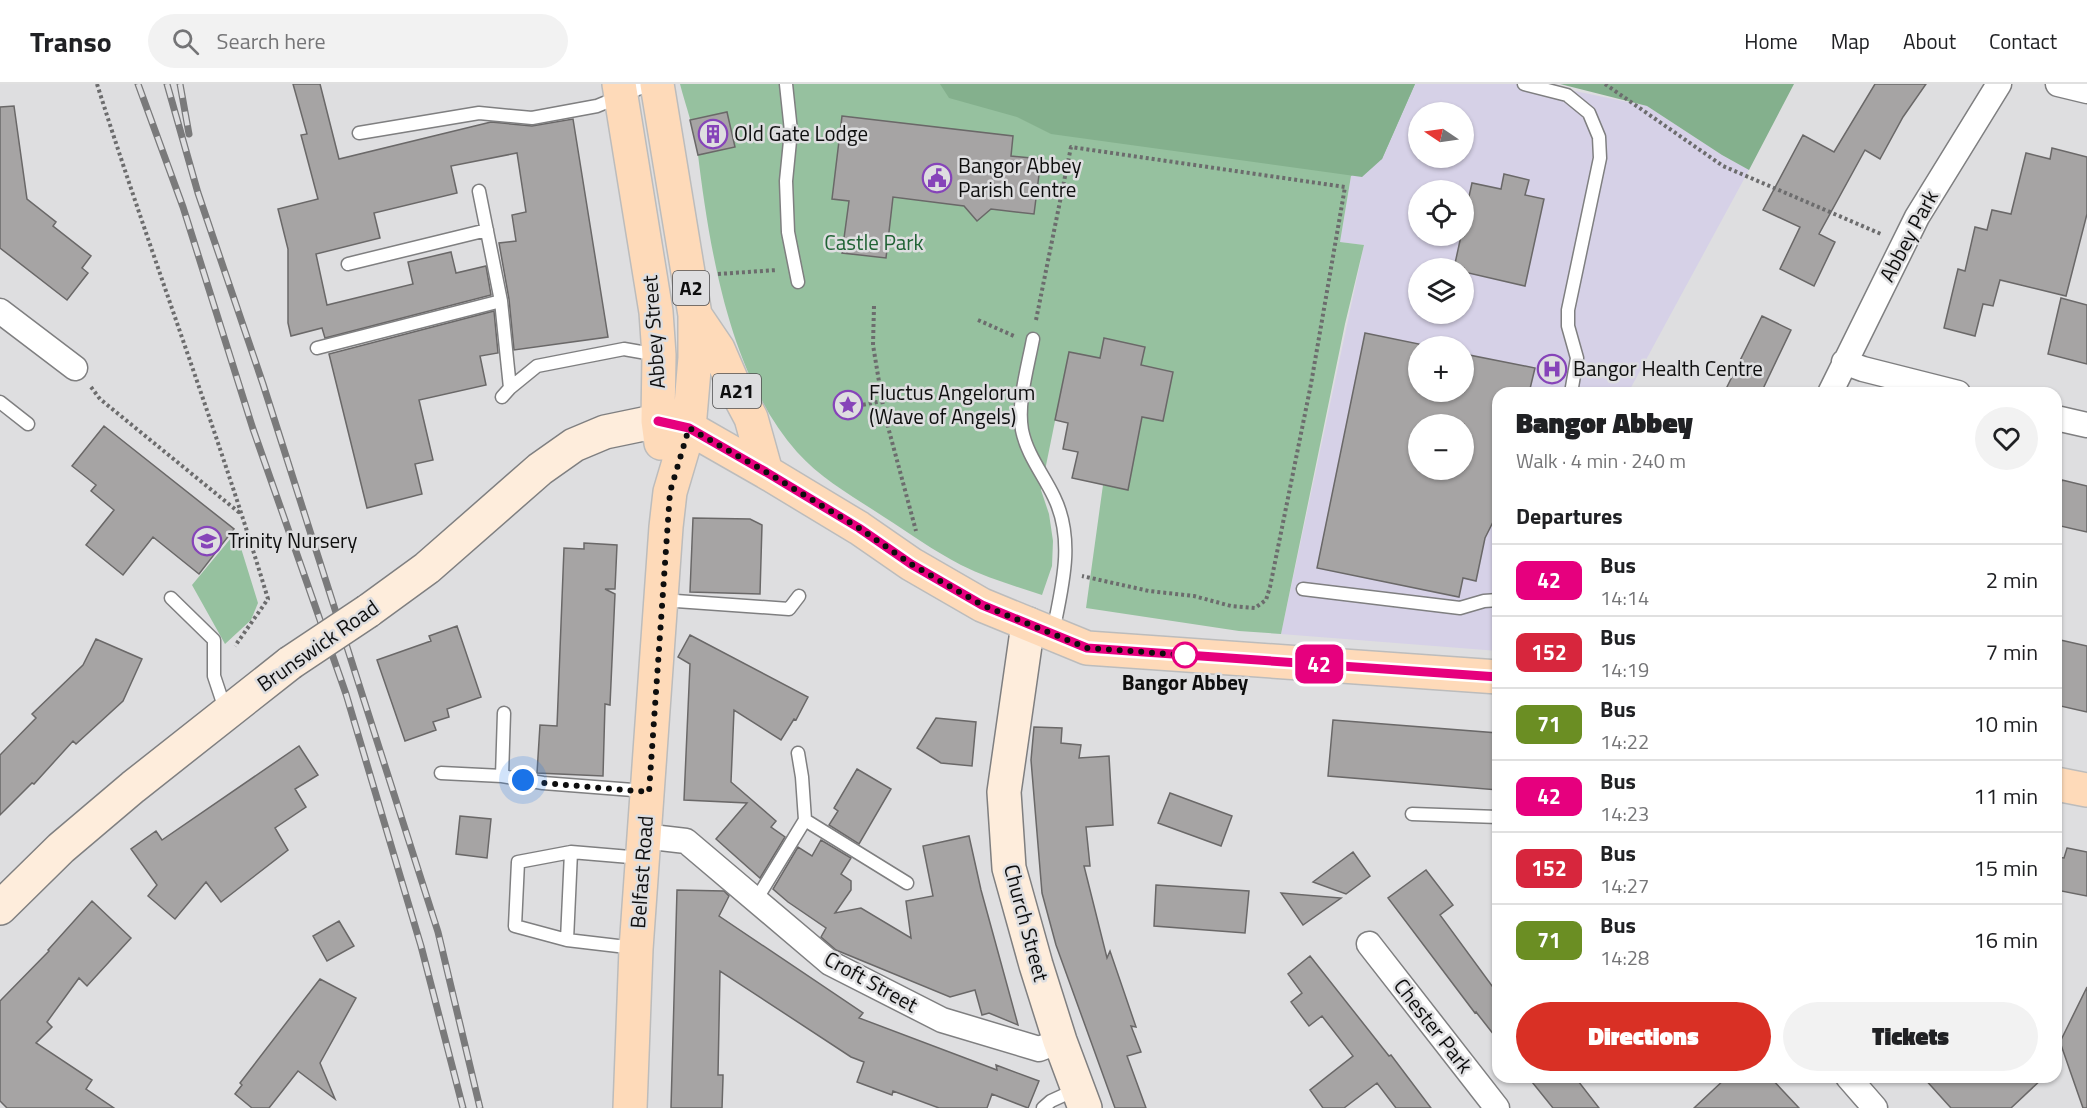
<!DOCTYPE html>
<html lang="en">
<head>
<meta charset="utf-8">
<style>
	body { margin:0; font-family:"Titillium Web",sans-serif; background:#f2f2f2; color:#202124; height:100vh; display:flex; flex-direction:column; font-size:22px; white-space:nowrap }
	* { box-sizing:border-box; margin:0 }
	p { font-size:20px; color:#757577 }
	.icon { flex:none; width:33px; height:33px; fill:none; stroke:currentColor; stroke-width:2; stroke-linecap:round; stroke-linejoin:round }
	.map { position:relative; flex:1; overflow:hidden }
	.side { position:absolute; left:1492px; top:303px; width:570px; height:696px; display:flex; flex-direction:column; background:#fff; border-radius:18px; box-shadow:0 2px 4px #0004 }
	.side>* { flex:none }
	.badge { padding:0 12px; border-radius:9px; font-size:21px; line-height:39px }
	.needle { width:39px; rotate:283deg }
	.tools { position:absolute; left:1408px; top:18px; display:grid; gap:12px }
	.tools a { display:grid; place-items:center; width:66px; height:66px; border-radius:50%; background:#fff; box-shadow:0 2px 4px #0004; font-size:30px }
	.you { position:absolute; width:30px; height:30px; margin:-15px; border:4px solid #fff; border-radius:50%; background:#1a73e8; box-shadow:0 0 0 9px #1a73e833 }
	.map>.badge { position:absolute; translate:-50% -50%; box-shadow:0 0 0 3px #fff }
	h2 { padding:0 24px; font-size:22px; line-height:54px }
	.round { display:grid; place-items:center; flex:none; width:63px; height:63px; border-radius:32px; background:#f2f2f2 }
	.overview { display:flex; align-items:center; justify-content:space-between; height:102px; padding:0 24px }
	h1 { font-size:28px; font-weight:800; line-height:45px }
	.cta { display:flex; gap:12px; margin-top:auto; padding:12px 24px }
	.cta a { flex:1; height:69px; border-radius:36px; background:#d93025; color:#fff; font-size:24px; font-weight:800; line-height:69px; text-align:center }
	.cta a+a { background:#f2f2f2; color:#202124 }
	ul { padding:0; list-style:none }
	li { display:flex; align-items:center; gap:18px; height:72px; padding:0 24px; border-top:2px solid #e0e0e0 }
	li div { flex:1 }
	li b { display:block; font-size:22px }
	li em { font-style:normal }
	li .badge { min-width:66px; font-weight:700; text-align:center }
	header { display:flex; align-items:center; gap:36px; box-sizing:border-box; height:84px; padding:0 30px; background:#fff; border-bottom:2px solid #e0e0e0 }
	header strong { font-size:28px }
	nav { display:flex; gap:33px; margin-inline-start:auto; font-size:21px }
	.search { width:420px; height:54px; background:#f2f2f2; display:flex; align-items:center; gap:15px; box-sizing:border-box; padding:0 21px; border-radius:33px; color:#757577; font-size:22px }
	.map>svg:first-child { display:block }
	.medical { fill:#d6d1e7; fill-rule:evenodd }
	.green { fill:#96c19f }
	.forest { fill:#84b08d }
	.building { fill:#a6a4a4; stroke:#6a6868; stroke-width:1.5; fill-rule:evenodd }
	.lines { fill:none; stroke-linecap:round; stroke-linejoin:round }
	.service-casing { stroke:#7f7f80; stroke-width:15 }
	.minor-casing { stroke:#7f7f80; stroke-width:27 }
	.secondary-casing { stroke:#7f7f80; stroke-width:36 }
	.primary-casing { stroke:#bcbcbc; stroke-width:36 }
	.path { stroke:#6c6c6d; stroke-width:4; stroke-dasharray:3 3; stroke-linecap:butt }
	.service { stroke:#fff; stroke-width:12 }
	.minor { stroke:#fff; stroke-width:24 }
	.secondary { stroke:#feeddc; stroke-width:33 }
	.primary { stroke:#fedab9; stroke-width:33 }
	.rail-casing { stroke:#7a7a7b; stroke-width:7 }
	.rail { stroke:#dedee0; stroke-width:4.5; stroke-dasharray:14; stroke-linecap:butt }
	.secondary-bridge-casing { stroke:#7f7f80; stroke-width:36; stroke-linecap:butt }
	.secondary-bridge { stroke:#feeddc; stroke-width:33 }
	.line-casing { stroke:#fff; stroke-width:14 }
	.line { stroke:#e6007e; stroke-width:9 }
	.walk { stroke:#0e0e0e; stroke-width:6; stroke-dasharray:0 10.8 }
	.stop-dot { fill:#fff; stroke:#e6007e; stroke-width:3 }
	.labels { text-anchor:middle; stroke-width:5; stroke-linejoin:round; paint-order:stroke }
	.shield { fill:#dedee0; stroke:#4c4c4d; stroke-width:1.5 }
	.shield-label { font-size:20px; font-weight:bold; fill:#0e0e0e }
	.poi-label { font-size:21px; fill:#0e0e0e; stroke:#dedee0; text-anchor:start }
	.street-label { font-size:21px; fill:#0e0e0e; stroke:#dedee0 }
	.park-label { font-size:21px; fill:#216335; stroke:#dedee0 }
	.stop-label { font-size:21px; font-weight:bold; fill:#0e0e0e; stroke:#dedee0 }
</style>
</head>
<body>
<header>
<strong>Transo</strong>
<div class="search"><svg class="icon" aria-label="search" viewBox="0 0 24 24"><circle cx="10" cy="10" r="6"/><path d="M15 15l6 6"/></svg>Search here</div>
<nav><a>Home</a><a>Map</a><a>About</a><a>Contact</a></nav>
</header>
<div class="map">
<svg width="2087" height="1024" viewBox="0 0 2087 1024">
	<rect width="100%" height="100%" fill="#dedee0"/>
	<path class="medical" d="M 1415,0 L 1541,0 L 1647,22 L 1722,71 L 1749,86 L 1628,309 L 1498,309 L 1498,567 L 1281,550 L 1364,161 L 1340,158 L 1351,92 L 1382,75 ZM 1419,28 L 1464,28 L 1464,74 L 1419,74 ZM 1419,106 L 1464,106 L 1464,152 L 1419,152 ZM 1419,184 L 1464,184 L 1464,230 L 1419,230 ZM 1419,262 L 1464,262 L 1464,308 L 1419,308 ZM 1419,340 L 1464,340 L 1464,386 L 1419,386 Z"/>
	<path class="green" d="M 680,0 L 1415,0 L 1382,75 L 1351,92 L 1340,158 L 1364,161 L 1345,240 L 1281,550 L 1239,547 L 1086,524 L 1103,401 L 1128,406 L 1137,332 L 1163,337 L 1173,288 L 1141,281 L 1144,263 L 1105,255 L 1100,274 L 1069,268 L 1041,406 L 1049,430 L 1053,457 L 1052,482 L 1042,511 C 1015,502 987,494 961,481 C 934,467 909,449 884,433 C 854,413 821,395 797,368 C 730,292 710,168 698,71 C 695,47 686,23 680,0 Z
		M 236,448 L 258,519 L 251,536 L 225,560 L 192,501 Z"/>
	<path class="forest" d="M 940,0 L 1415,0 L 1382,75 L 1362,93 L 1051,50 L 1017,33 L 949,14 Z
		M 1560,0 L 1794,0 L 1749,86 L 1722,71 L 1647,22 Z"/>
	<path class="building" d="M 293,0 L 320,0 L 339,75 L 491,38 L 532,42 L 573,35 L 608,253 L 514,266 L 509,215 L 499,159 L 516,157 L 512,131 L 526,128 L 517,69 L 451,82 L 457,109 L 374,129 L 380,154 L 316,170 L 327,221 L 413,200 L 408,178 L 451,168 L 456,189 L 486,182 L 491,211 L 325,254 L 322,244 L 291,252 L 288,239 L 288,165 L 278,125 L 318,115 L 301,51 L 307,50 Z
		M 1875,0 L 1926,0 L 1903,33 L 1880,75 L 1865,66 L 1819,150 L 1835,158 L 1814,202 L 1780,185 L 1800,143 L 1763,126 L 1803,51 L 1834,68 Z
		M 14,22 L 27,115 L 56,138 L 53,142 L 91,172 L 82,184 L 88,189 L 67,216 L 0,164 L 0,23 Z
		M 727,28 L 735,63 L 698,71 L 690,36 Z
		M 842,32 L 1013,52 L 1011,72 L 1041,75 L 1034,130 L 991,125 L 977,137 L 964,122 L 893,113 L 886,174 L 842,169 L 849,117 L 832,115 Z
		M 2052,64 L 2087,73 L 2087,130 L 2066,212 L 2000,196 L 1993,222 L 1983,220 L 1975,252 L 1944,244 L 1958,185 L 1965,187 L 1975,143 L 1987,146 L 1992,126 L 2011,130 L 2026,69 L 2050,75 Z
		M 1504,90 L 1529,96 L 1525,111 L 1544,115 L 1525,202 L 1464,188 L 1464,184 L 1454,184 L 1461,152 L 1464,152 L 1464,135 L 1472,99 L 1501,105 Z
		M 2061,214 L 2087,221 L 2087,280 L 2048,270 Z
		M 494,227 L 498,269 L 480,272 L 486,301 L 419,316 L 433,376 L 415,380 L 422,410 L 367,424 L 329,270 Z
		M 1762,232 L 1791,246 L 1761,309 L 1724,309 Z
		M 1365,249 L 1419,260 L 1419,308 L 1464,308 L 1464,270 L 1535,284 L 1529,309 L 1498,309 L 1498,428 L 1485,454 L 1476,497 L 1463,494 L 1459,513 L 1317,484 ZM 1419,340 L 1464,340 L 1464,386 L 1419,386 Z
		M 1104,254 L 1145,263 L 1141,281 L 1173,288 L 1163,337 L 1142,333 L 1128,406 L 1072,394 L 1078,368 L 1063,365 L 1068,339 L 1055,336 L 1069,268 L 1100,274 Z
		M 104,342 L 234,445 L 199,490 L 153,453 L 123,491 L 86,461 L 114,426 L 91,407 L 96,401 L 72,382 Z
		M 2062,396 L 2087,402 L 2087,448 L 2056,441 L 2056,418 Z
		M 693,434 L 750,435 L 762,441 L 760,510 L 690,508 Z
		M 584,459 L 617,461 L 615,505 L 605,505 L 615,510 L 610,621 L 605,620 L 603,692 L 537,689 L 540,641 L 557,642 L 564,464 L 584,465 Z
		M 457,542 L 481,613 L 447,625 L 449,633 L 433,638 L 436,646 L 405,657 L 377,576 L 431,557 L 429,552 Z
		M 690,551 L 808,613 L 796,636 L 794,635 L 781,656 L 734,626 L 731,698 L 776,737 L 771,743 L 785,753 L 760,794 L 716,755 L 747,719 L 684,716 L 690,580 L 678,573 Z
		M 96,555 L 142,575 L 123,617 L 76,660 L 73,657 L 34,700 L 32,699 L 0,731 L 0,671 L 36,634 L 32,630 L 83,581 Z
		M 2056,555 L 2087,562 L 2087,628 L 2056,621 Z
		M 936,634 L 976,638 L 972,682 L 941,679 L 917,664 Z
		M 1333,636 L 1498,649 L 1498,706 L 1328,692 Z
		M 1034,643 L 1062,644 L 1061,659 L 1081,661 L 1079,674 L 1109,672 L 1113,741 L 1086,743 L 1090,782 L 1084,782 L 1107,874 L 1110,867 L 1136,943 L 1131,942 L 1141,968 L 1127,972 L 1146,1024 L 1115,1024 L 1056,861 L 1042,809 L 1031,676 Z
		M 299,662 L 318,691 L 295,705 L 306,723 L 275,744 L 288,766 L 221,818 L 206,798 L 175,835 L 148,812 L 157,801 L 131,765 L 156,747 L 162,756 Z
		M 857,685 L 891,705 L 859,760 L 829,741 L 838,727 L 834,724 Z
		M 1170,709 L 1232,732 L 1221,762 L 1158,739 Z
		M 460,732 L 491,735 L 487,774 L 456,770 Z
		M 969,752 L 981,806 L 1018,941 L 989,929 L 982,931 L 975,906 L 950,913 L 836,866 L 821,853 L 826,844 L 788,818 L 773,805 L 798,763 L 812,772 L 821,756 L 851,774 L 841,790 L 851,797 L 851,806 L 835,829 L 861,824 L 911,854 L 906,817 L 933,812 L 923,762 Z
		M 2067,764 L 2087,768 L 2087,812 L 2056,806 L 2056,773 L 2064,774 Z
		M 1353,768 L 1370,792 L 1346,810 L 1313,798 Z
		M 1426,786 L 1453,821 L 1440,831 L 1498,910 L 1498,956 L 1476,928 L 1475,929 L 1388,814 Z
		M 1156,801 L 1249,807 L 1245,849 L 1154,842 Z
		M 677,806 L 724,807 L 729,812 L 719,832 L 863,929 L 859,934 L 997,986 L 996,981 L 1039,997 L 1028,1024 L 992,1010 L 987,1024 L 939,1024 L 893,1007 L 892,1011 L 857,998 L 864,978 L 851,973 L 720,887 L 718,991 L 723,991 L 723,994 L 722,1024 L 671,1024 Z
		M 1281,809 L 1341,814 L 1303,841 Z
		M 92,817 L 131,854 L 87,902 L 79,894 L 47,938 L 52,943 L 36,959 L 92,996 L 86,1005 L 114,1024 L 7,1024 L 0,1017 L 0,917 L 49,867 L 48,866 Z
		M 339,837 L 354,862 L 327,877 L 313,852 Z
		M 1310,872 L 1389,972 L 1391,971 L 1431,1024 L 1396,1024 L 1377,999 L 1344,1024 L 1323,1024 L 1310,1006 L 1353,972 L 1322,932 L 1309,942 L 1291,918 L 1302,909 L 1288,890 Z
		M 320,895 L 356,914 L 320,979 L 335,1015 L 298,987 L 269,1024 L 252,1024 L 235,1010 L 242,1001 L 240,999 Z
		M 2087,903 L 2087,1024 L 2083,1024 L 2060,958 Z
		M 1528,993 L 1575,993 L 1599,1024 L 1553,1024 Z
		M 1727,993 L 1770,993 L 1799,1024 L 1694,1024 Z
		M 1923,993 L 2044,993 L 2011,1024 L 1951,1024 Z"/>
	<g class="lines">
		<g class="service-casing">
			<path id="service" d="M 786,0 L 791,47 L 786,97 L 788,148 L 798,198
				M 1524,0 L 1567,11 L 1589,29 L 1599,53 L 1600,74 L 1568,226 L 1568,242 L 1577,274 L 1571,309
				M 359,49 L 479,29 L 532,34 L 597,22 L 650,0
				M 479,107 L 501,217 L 510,304
				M 348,180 L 487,146
				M 1033,255 C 1028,282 1017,319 1022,346 C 1027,371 1043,390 1054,413 C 1075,456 1062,503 1053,548
				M 317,264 L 501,217
				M 502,313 L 510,304 L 537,282 L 624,265 L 658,271
				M 0,318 L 28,340
				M 1303,505 L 1460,524 L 1484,517 L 1498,516
				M 171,514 L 214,556 L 214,592 L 226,628
				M 662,516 L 789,525 L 799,512
				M 798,669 L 802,693 L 805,736 L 907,799
				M 441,689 L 502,692 L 543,699 L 646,707
				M 502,692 L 504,629
				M 1412,730 L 1498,733
				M 756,816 L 805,736
				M 567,856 L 515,842 L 518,778 L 571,768
				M 635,864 L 567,856 L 571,768 L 642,774
				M 1043,1024 L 1051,1017 L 1075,1006"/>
		</g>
		<g class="minor-casing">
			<path id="minor" d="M 2058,0 L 2087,7
				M 0,227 L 75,284
				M 1844,278 L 1863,285 L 1958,309
				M 1830,309 L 1917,133 L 1999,0
				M 2056,334 L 2087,341
				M 643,752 L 686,757 L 830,879 L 942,936 L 1039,965 L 1060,957
				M 1369,860 L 1497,1024
				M 1848,993 L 1875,1024"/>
		</g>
		<g class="secondary-casing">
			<path id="secondary" d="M 368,527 L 427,484 L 540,385 L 574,361 L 605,348 L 658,337
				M 1028,540 L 1004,708 L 1009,784 L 1036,881 L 1060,957 L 1085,1024
				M 0,824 L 61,764 L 133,703 L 290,579"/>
		</g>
		<g class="primary-casing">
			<path id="primary" d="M 619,0 L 656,228 L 659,271 L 658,337 L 661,359
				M 695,231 L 718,265 L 734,302 L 751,334 L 766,388
				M 658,337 L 689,344 L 766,388 L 859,444 L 911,480 L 982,521 L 1087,564 L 1498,593
				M 2056,700 L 2087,706
				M 630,1024 L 636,865 L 666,443 L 670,408 L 689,344 L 695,274 L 695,231 L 657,0"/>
		</g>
		<path class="path" d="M 97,0 C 151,172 216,342 268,515 L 235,562
			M 1605,0 L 1723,82 L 1881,150
			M 718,190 L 777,186
			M 874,222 L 873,261 L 884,328 L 916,447
			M 978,236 L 1014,252
			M 1036,236 L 1071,63 L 1345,103 L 1311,300 L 1270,503 L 1266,516 L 1255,524 L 1231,522 L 1194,512 L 1149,507 L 1082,492
			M 91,303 L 100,315 L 241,430
			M 857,322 L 882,317"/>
		<use href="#service" class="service"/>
		<use href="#minor" class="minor"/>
		<use href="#secondary" class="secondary"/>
		<use href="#primary" class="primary"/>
		<g class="rail-casing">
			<path id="rail" d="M 138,0 L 183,123 L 253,345 L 346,610 L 421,862 L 463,1024
				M 167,0 L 198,109 L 263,300 L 438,848 L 480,1024
				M 180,0 L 189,50"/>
		</g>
		<use href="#rail" class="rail"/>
		<g class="secondary-bridge-casing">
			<path id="secondary-bridge" d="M 290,579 L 368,527"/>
		</g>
		<use href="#secondary-bridge" class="secondary-bridge"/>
	</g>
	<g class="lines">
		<g class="line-casing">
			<path id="line" d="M 658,337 L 689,344 L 766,388 L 859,444 L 911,480 L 982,521 L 1087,564 L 1498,593"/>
		</g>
		<use href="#line" class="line"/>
		<path class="walk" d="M 523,696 L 543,699 L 649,708 L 670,408 L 689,344 L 766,388 L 859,444 L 911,480 L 982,521 L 1087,564 L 1185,571"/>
	</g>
	<defs>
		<g id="building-ring" transform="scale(1.5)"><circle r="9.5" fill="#dedee0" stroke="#8644b9" stroke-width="1.5"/><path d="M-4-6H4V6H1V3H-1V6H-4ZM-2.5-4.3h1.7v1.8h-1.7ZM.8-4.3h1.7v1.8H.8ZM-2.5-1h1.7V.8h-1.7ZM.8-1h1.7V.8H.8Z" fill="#8644b9"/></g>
		<g id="civic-ring" transform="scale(1.5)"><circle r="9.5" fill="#dedee0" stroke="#8644b9" stroke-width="1.5"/><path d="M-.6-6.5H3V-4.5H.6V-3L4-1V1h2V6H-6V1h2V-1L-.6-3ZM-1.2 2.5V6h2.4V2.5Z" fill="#8644b9"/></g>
		<g id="hospital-ring" transform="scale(1.5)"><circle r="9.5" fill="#dedee0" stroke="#8644b9" stroke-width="1.5"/><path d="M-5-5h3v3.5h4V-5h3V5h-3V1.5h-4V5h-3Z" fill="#8644b9"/></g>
		<g id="sight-ring" transform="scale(1.5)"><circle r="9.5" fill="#dedee0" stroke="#8644b9" stroke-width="1.5"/><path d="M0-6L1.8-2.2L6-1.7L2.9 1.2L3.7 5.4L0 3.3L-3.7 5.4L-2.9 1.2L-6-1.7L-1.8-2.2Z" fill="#8644b9"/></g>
		<g id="school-ring" transform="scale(1.5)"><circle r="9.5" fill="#dedee0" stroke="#8644b9" stroke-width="1.5"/><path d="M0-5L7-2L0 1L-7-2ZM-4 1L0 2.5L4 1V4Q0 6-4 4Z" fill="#8644b9"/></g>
	</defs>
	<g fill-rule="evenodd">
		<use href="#building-ring" x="713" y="50"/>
		<use href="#civic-ring" x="937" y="94"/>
		<use href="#hospital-ring" x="1552" y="285"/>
		<use href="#sight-ring" x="848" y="321"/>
		<use href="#school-ring" x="207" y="457"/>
	</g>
	<circle class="stop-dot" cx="1185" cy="571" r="12"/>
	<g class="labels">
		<g class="shield">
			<rect x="673" y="187" width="36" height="34" rx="4.5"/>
			<rect x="713" y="290" width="48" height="34" rx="4.5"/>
		</g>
		<g class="shield-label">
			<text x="691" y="211">A2</text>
			<text x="737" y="314">A21</text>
		</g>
		<g class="poi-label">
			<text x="734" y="57">Old Gate Lodge</text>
			<text x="958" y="89">Bangor Abbey<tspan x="958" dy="24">Parish Centre</tspan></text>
			<text x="1573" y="292">Bangor Health Centre</text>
			<text x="869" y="316">Fluctus Angelorum<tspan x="869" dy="24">(Wave of Angels)</tspan></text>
			<text x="228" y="464">Trinity Nursery</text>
		</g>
		<g class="street-label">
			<text transform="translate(1909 152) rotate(-62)" y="7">Abbey Park</text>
			<text transform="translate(654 248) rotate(-94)" y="7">Abbey Street</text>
			<text transform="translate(318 562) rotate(-35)" y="7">Brunswick Road</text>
			<text transform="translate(642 788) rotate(-86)" y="7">Belfast Road</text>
			<text transform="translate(1026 839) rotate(75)" y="7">Church Street</text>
			<text transform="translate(871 898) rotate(29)" y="7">Croft Street</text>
			<text transform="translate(1433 942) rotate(52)" y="7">Chester Park</text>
		</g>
		<g class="park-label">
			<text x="874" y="166">Castle Park</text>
		</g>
		<g class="stop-label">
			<text x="1185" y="606">Bangor Abbey</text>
		</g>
	</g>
</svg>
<div class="tools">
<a><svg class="needle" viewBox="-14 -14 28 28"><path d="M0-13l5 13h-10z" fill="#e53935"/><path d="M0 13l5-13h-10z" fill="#757577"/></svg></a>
<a><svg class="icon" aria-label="locate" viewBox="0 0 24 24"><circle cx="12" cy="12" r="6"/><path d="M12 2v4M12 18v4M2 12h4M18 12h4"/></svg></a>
<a><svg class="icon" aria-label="layers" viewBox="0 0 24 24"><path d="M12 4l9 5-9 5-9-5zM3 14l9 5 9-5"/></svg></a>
<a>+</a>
<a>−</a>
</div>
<div class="you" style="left:523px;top:696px"></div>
<b class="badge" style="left:1319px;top:580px;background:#e6007e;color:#fff">42</b>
<section class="side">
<div class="overview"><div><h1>Bangor Abbey</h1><p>Walk · 4 min · 240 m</p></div><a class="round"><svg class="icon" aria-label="heart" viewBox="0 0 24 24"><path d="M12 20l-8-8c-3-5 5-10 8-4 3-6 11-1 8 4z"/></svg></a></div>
<h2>Departures</h2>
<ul>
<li><span class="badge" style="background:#e6007e;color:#fff">42</span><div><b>Bus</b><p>14:14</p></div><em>2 min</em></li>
<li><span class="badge" style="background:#d7263d;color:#fff">152</span><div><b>Bus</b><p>14:19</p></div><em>7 min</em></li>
<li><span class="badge" style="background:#6b8e23;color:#fff">71</span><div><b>Bus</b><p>14:22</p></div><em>10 min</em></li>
<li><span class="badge" style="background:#e6007e;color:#fff">42</span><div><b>Bus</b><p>14:23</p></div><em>11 min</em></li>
<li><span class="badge" style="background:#d7263d;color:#fff">152</span><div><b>Bus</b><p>14:27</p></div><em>15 min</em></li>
<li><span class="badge" style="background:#6b8e23;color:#fff">71</span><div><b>Bus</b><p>14:28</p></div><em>16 min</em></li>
</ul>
<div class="cta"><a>Directions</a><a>Tickets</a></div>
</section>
</div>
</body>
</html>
